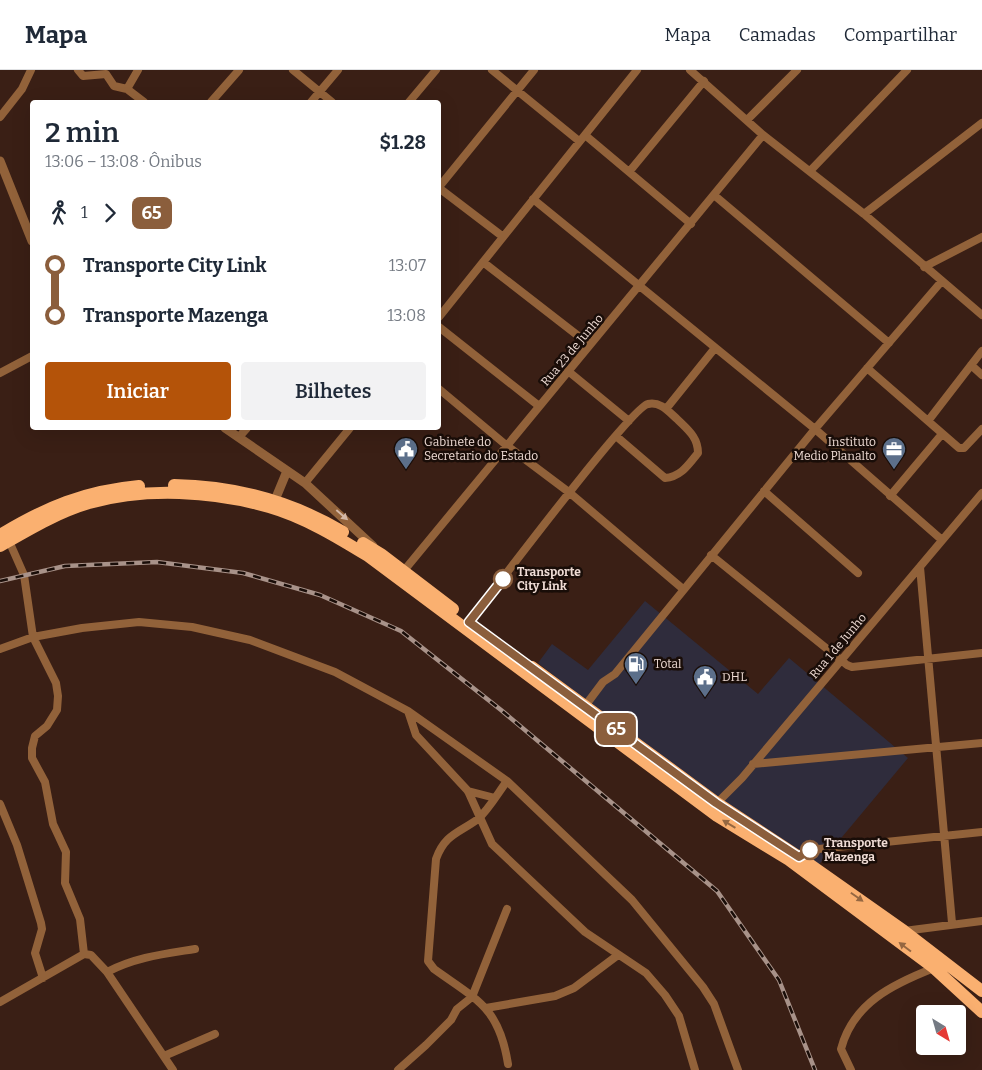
<!DOCTYPE html>
<html lang="pt">
<head>
<meta charset="utf-8">
<style>
	body { margin:0; font-family:Bitter,serif; background:#f2f2f3; color:#1f2937; height:100vh; display:flex; flex-direction:column; font-size:19px; white-space:nowrap }
	* { box-sizing:border-box; margin:0 }
	p { font-size:16px; color:#747a83 }
	.icon { flex:none; width:28px; height:28px; fill:none; stroke:currentColor; stroke-width:2; stroke-linecap:round; stroke-linejoin:round }
	.map { position:relative; flex:1; overflow:hidden }
	.side { position:absolute; left:30px; top:30px; width:411px; height:330px; display:flex; flex-direction:column; background:#fff; border-radius:5px; box-shadow:0 5px 20px #0002 }
	.side>* { flex:none }
	.badge { padding:0 10px; border-radius:8px; font-size:18px; line-height:32px }
	.needle { width:32px; rotate:143deg }
	.fabs { position:absolute; left:916px; top:935px; display:grid; gap:10px }
	.fabs a { display:grid; place-items:center; width:50px; height:50px; border-radius:5px; background:#fff; box-shadow:0 5px 20px #0002; font-size:25px }
	.map>.badge { position:absolute; translate:-50% -50%; box-shadow:0 0 0 2px #fff }
	.legs { display:flex; align-items:center; gap:8px; height:55px; padding:0 15px; font-size:16px }
	.legs p { margin-inline-start:auto }
	.summary { display:flex; align-items:center; justify-content:space-between; height:85px; padding:0 15px }
	h1 { font-size:28px; font-weight:600; line-height:38px }
	.button { display:flex; gap:10px; margin-top:auto; padding:10px 15px }
	.button a { flex:1; height:58px; border-radius:5px; background:#b45309; color:#fff; font-size:20px; font-weight:600; line-height:58px; text-align:center }
	.button a+a { background:#f2f2f3; color:#1f2937 }
	ul { padding:0 15px; list-style:none }
	li { display:flex; align-items:center; gap:18px; height:50px; font-size:19px }
	li i { display:grid; place-items:center; width:8px; height:100%; margin:0 6px; background:currentColor }
	li i::after { content:''; width:12px; height:12px; margin:-6px; border:4px solid; border-radius:50%; background:#fff }
	li p { margin-inline-start:auto }
	li:first-child i { background:linear-gradient(#0000 50%,currentColor 0) }
	li:last-child i { background:linear-gradient(currentColor 50%,#0000 0) }
	header { display:flex; align-items:center; gap:30px; box-sizing:border-box; height:70px; padding:0 25px; background:#fff; border-bottom:1px solid #e0e1e3 }
	header strong { font-size:24px }
	nav { display:flex; gap:28px; margin-inline-start:auto; font-size:18px }
	.map>svg:first-child { display:block }
	.commercial { fill:#2f2c3c }
	.lines { fill:none; stroke-linecap:round; stroke-linejoin:round }
	.minor { stroke:#92623a; stroke-width:8 }
	.tertiary { stroke:#92623a; stroke-width:9 }
	.trunk { stroke:#fab070; stroke-width:12 }
	.rail-casing { stroke:#a89289; stroke-width:4.5 }
	.rail { stroke:#190d08; stroke-width:2.5; stroke-dasharray:8; stroke-linecap:butt }
	.oneway { fill:#d3b7a6 }
	.oneway2 { fill:#956741 }
	.line-1-casing { stroke:#fff; stroke-width:11 }
	.line-1 { stroke:#8b5e3c; stroke-width:8 }
	.stop-1-dot { fill:#fff; stroke:#8b5e3c; stroke-width:2.5 }
	.labels { text-anchor:middle; stroke-width:5; stroke-linejoin:round; paint-order:stroke }
	.street-label { font-size:12px; fill:#efdcd5; stroke:#190d08 }
	.poi-label { font-size:12px; fill:#efdcd5; stroke:#190d08; text-anchor:start }
	.stop-label { font-size:12px; font-weight:bold; fill:#efdcd5; stroke:#190d08; text-anchor:start }
</style>
</head>
<body>
<header>
<strong>Mapa</strong>
<nav><a>Mapa</a><a>Camadas</a><a>Compartilhar</a></nav>
</header>
<div class="map">
<svg width="982" height="1000" viewBox="0 0 982 1000">
	<rect width="100%" height="100%" fill="#3a1f15"/>
	<path class="commercial" d="M 645,531 L 758,624 L 789,588 L 908,688 L 817,797 L 676,702 L 538,593 L 552,574 L 588,600 Z"/>
	<g class="lines">
		<path class="minor" d="M 78,0 L 83,6 L 106,4 L 114,16 L 127,19 L 144,32
			M 293,0 L 332,32
			M 492,0 L 579,71
			M 690,0 L 763,65 L 864,144 L 982,245
			M 127,19 L 138,0
			M 211,32 L 239,0
			M 311,32 L 338,0
			M 409,32 L 436,0
			M 0,47 L 22,19 L 31,0
			M 747,50 L 797,0
			M 585,65 L 691,154
			M 811,100 L 907,0
			M 629,102 L 704,11
			M 439,117 L 534,0
			M 439,118 L 502,166
			M 714,125 L 889,273
			M 533,129 L 815,359 L 942,470
			M 864,144 L 982,53
			M 483,192 L 590,275
			M 924,197 L 982,167
			M 439,247 L 637,0
			M 439,257 L 539,336
			M 971,295 L 982,305
			M 867,298 L 959,378 L 964,378 L 982,359
			M 568,301 L 629,351
			M 0,303 L 32,286
			M 439,319 L 506,375 L 570,423 L 683,519
			M 666,339 L 715,278
			M 928,351 L 982,281
			M 239,367 L 247,358
			M 305,413 L 350,358
			M 764,421 L 858,503
			M 890,426 L 942,364
			M 9,471 L 24,505 L 33,567 L 56,613 L 58,626 L 57,640 L 47,656 L 35,666 L 32,678 L 32,688 L 45,712 L 53,754 L 66,782 L 65,813 L 80,849 L 84,884
			M 711,485 L 847,595 L 852,597 L 982,583
			M 920,497 L 952,853
			M 402,503 L 763,65
			M 469,552 C 491,524 631,337 648,334 C 660,331 669,342 677,349 C 688,360 698,367 698,383 C 689,394 681,407 665,408 L 616,366
			M 0,579 L 33,567 L 82,558 L 139,552 L 192,557 L 250,570 L 335,602 L 408,641 L 507,711 L 632,830 L 703,917 L 714,934 L 738,1000
			M 585,636 L 603,612 L 615,604 L 815,359 L 941,212
			M 408,641 L 416,665 L 468,721 L 492,774 L 585,862 L 646,903 L 665,925 L 679,946 L 695,1000
			M 753,694 L 982,673
			M 507,711 C 498,723 489,739 478,749 C 459,763 445,764 436,789 L 428,891 L 434,899 C 477,930 499,937 508,994
			M 468,721 L 495,728
			M 0,734 L 17,775 L 41,853 L 42,859 L 35,883 L 43,908
			M 715,735 L 742,708 L 982,423
			M 799,787 L 809,780 L 982,762
			M 904,861 L 982,851
			M 107,902 C 136,887 164,884 195,879
			M 0,932 L 84,884 L 91,885 L 107,902 L 173,1000
			M 486,938 L 555,926 L 574,918 L 618,885
			M 164,986 L 215,964
			M 398,1000 L 426,975 L 451,950 L 457,939 L 472,927 L 507,839
			M 851,1000 L 841,979 C 853,933 893,914 934,898"/>
		<path class="tertiary" d="M 0,91 L 32,171
			M 225,358 L 305,413 L 373,476
			M 275,430 L 287,401"/>
		<path class="trunk" d="M 174,415 C 235,416 291,431 343,462
			M 0,465 C 46,437 85,421 139,416
			M 363,473 L 381,484 L 453,539
			M 0,476 C 28,460 58,442 89,433 C 146,417 213,421 269,437 C 304,447 337,467 368,486 L 717,746 L 789,790 L 934,898 L 982,942
			M 532,597 L 717,733 L 799,787 L 904,861 L 982,921"/>
		<g class="rail-casing">
			<path id="rail" d="M 0,511 L 65,496 L 157,492 L 243,503 L 320,525 L 401,561 L 501,640 L 717,821 L 779,910 L 815,1000"/>
		</g>
		<use href="#rail" class="rail"/>
	</g>
	<defs><path id="oneway-solid" d="M-6-.8H1V-3.2L6.5 0L1 3.2V.8H-6Z" transform="scale(1.25)"/></defs>
	<use class="oneway" href="#oneway-solid" transform="translate(342 445) rotate(41)"/>
	<g class="oneway2">
		<use href="#oneway-solid" transform="translate(729 754) rotate(-149)"/>
		<use href="#oneway-solid" transform="translate(857 827) rotate(35)"/>
		<use href="#oneway-solid" transform="translate(905 877) rotate(-143)"/>
	</g>
	<g class="lines">
		<g class="line-1-casing">
			<path id="line-1" d="M 503,509 L 469,552 L 716,733 L 799,787 L 810,780"/>
		</g>
		<use href="#line-1" class="line-1"/>
	</g>
	<defs>
		<g id="civic-pin" transform="scale(1.25)"><path d="M0 17L-7.5 6A9.5 9.5 0 1 1 7.5 6Z" fill="#5c6f8a" stroke="#190d08"/><path d="M-.6-6.5H3V-4.5H.6V-3L4-1V1h2V6H-6V1h2V-1L-.6-3ZM-1.2 2.5V6h2.4V2.5Z" fill="#fff"/></g>
		<g id="office-pin" transform="scale(1.25)"><path d="M0 17L-7.5 6A9.5 9.5 0 1 1 7.5 6Z" fill="#5c6f8a" stroke="#190d08"/><path d="M-6-3h4V-5.5h4V-3h4V5H-6ZM-1-4.5V-3h2v-1.5ZM-6 0V1H6V0Z" fill="#fff"/></g>
		<g id="fuel-pin" transform="scale(1.25)"><path d="M0 17L-7.5 6A9.5 9.5 0 1 1 7.5 6Z" fill="#5c6f8a" stroke="#190d08"/><path d="M-5.5-6h7V0h2V4h1.3V-2.5L3-4.5l.8-.8L6-3V5H2.5V1h-1V6h-7ZM-4.2-4.7v3.2H.2V-4.7Z" fill="#fff"/></g>
	</defs>
	<g fill-rule="evenodd">
		<use href="#civic-pin" x="406" y="379"/>
		<use href="#office-pin" x="894" y="379"/>
		<use href="#fuel-pin" x="636" y="594"/>
		<use href="#civic-pin" x="705" y="607"/>
	</g>
	<g class="stop-1-dot">
		<circle cx="503" cy="509" r="9"/>
		<circle cx="810" cy="780" r="9"/>
	</g>
	<g class="labels">
		<g class="street-label">
			<text transform="translate(572 280) rotate(-50)" y="4">Rua 23 de Junho</text>
			<text transform="translate(838 576) rotate(-50)" y="4">Rua 1 de Junho</text>
		</g>
		<g class="poi-label">
			<text x="424" y="376">Gabinete do<tspan x="424" dy="14">Secretario do Estado</tspan></text>
			<text x="876" y="376" text-anchor="end">Instituto<tspan x="876" dy="14">Medio Planalto</tspan></text>
			<text x="654" y="598">Total</text>
			<text x="722" y="611">DHL</text>
		</g>
		<g class="stop-label">
			<text x="517" y="506">Transporte<tspan x="517" dy="14">City Link</tspan></text>
			<text x="824" y="777">Transporte<tspan x="824" dy="14">Mazenga</tspan></text>
		</g>
	</g>
</svg>
<div class="fabs">
<a><svg class="needle" viewBox="-14 -14 28 28"><path d="M0-13l5 13h-10z" fill="#e53935"/><path d="M0 13l5-13h-10z" fill="#747a83"/></svg></a>
</div>
<b class="badge" style="left:616px;top:659px;background:#8b5e3c;color:#fff">65</b>
<section class="side">
<div class="summary"><div><h1>2 min</h1><p>13:06 – 13:08 · Ônibus</p></div><b>$1.28</b></div>
<div class="legs"><svg class="icon" aria-label="walk" viewBox="0 0 24 24"><circle cx="13" cy="4" r="2"/><path d="M13 8l-2 6 4 7M11 14l-3 7M7 12l3-4h3l4 4"/></svg>1<svg class="icon" aria-label="forward" viewBox="0 0 24 24"><path d="M9 5l7 7-7 7"/></svg><b class="badge" style="background:#8b5e3c;color:#fff">65</b></div>
<ul>
<li><i style="color:#8b5e3c"></i><b>Transporte City Link</b><p>13:07</p></li>
<li><i style="color:#8b5e3c"></i><b>Transporte Mazenga</b><p>13:08</p></li>
</ul>
<div class="button"><a>Iniciar</a><a>Bilhetes</a></div>
</section>
</div>
</body>
</html>
